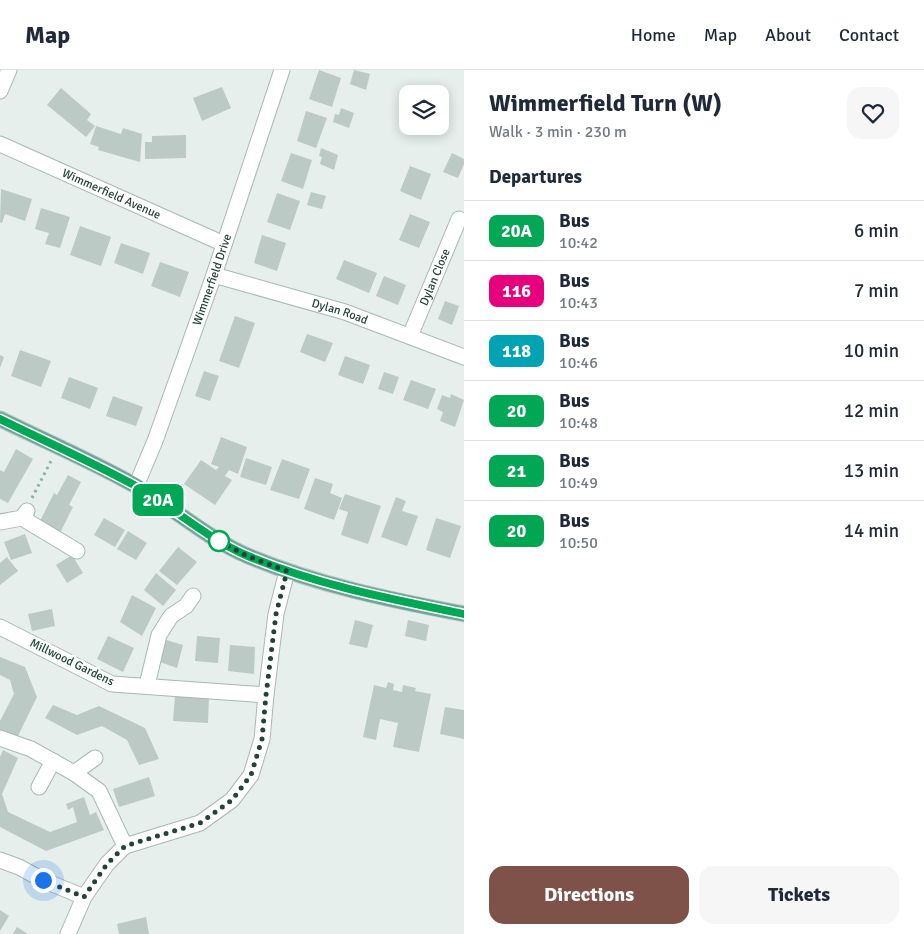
<!DOCTYPE html>
<html lang="en">
<head>
<meta charset="utf-8">
<style>
	body { margin:0; font-family:Signika,sans-serif; background:#f6f6f7; color:#1f2937; height:100vh; display:flex; flex-direction:column; font-size:19px; white-space:nowrap }
	* { box-sizing:border-box; margin:0 }
	p { font-size:16px; color:#747a83 }
	.icon { flex:none; width:28px; height:28px; fill:none; stroke:currentColor; stroke-width:2; stroke-linecap:round; stroke-linejoin:round }
	.map { position:relative; flex:1; overflow:hidden }
	.panel { display:flex; flex-direction:column; background:#fff; width:460px }
	.panel>* { flex:none }
	.badge { padding:0 10px; border-radius:8px; font-size:18px; line-height:32px }
	.tools { position:absolute; left:399px; top:15px; display:grid; gap:10px }
	.tools a { display:grid; place-items:center; width:50px; height:50px; border-radius:10px; background:#fff; box-shadow:0 2px 12px #0003; font-size:25px }
	.you { position:absolute; width:25px; height:25px; margin:-12px; border:4px solid #fff; border-radius:50%; background:#1a73e8; box-shadow:0 0 0 8px #1a73e833 }
	.map>.badge { position:absolute; translate:-50% -50%; box-shadow:0 0 0 2px #fff }
	h2 { padding:0 25px; font-size:19px; line-height:45px }
	.round { display:grid; place-items:center; flex:none; width:52px; height:52px; border-radius:15px; background:#f6f6f7 }
	.summary { display:flex; align-items:center; justify-content:space-between; height:85px; padding:0 25px }
	h1 { font-size:24px; font-weight:700; line-height:38px }
	.button { display:flex; gap:10px; margin-top:auto; padding:10px 25px }
	.button a { flex:1; height:58px; border-radius:15px; background:#7f5249; color:#fff; font-size:20px; font-weight:700; line-height:58px; text-align:center }
	.button a+a { background:#f6f6f7; color:#1f2937 }
	ul { padding:0; list-style:none }
	li { display:flex; align-items:center; gap:15px; height:60px; padding:0 25px; border-top:1px solid #e0e1e3 }
	li div { flex:1 }
	li b { display:block; font-size:19px }
	li em { font-style:normal }
	li .badge { min-width:55px; font-weight:700; text-align:center }
	header { display:flex; align-items:center; gap:30px; box-sizing:border-box; height:70px; padding:0 25px; background:#fff; border-bottom:1px solid #e0e1e3 }
	header strong { font-size:24px }
	nav { display:flex; gap:28px; margin-inline-start:auto; font-size:18px }
	main { display:flex; flex:1; min-height:0 }
	.map>svg:first-child { display:block }
	.building { fill:#bbcac4 }
	.lines { fill:none; stroke-linecap:round; stroke-linejoin:round }
	.minor-casing { stroke:#a8b8b2; stroke-width:17 }
	.tertiary-casing { stroke:#a8b8b2; stroke-width:17 }
	.primary-casing { stroke:#c2cac8; stroke-width:17 }
	.path { stroke:#86b3a5; stroke-width:3; stroke-dasharray:2.5 4; stroke-linecap:butt }
	.minor { stroke:#fff; stroke-width:15 }
	.tertiary { stroke:#fff; stroke-width:15 }
	.primary { stroke:#6aa596; stroke-width:15 }
	.line-casing { stroke:#fff; stroke-width:11 }
	.line { stroke:#00a754; stroke-width:8 }
	.walk { stroke:#24423a; stroke-width:5; stroke-dasharray:0 9 }
	.stop-dot { fill:#fff; stroke:#00a754; stroke-width:2.5 }
	.labels { text-anchor:middle; stroke-width:5; stroke-linejoin:round; paint-order:stroke }
	.street-label { font-size:12px; fill:#24423a; stroke:#f7fbf9 }
</style>
</head>
<body>
<header>
<strong>Map</strong>
<nav><a>Home</a><a>Map</a><a>About</a><a>Contact</a></nav>
</header>
<main>
<div class="map">
<svg width="464" height="864" viewBox="0 0 464 864">
	<rect width="100%" height="100%" fill="#e6efeb"/>
	<path class="building" d="M 319,0 L 341,8 L 332,37 L 309,29 Z
		M 354,0 L 370,4 L 366,20 L 350,14 Z
		M 222,17 L 231,38 L 202,51 L 193,28 Z
		M 61,18 L 91,44 L 87,50 L 95,56 L 86,67 L 47,35 Z
		M 341,38 L 354,43 L 349,58 L 333,52 L 335,44 L 339,45 Z
		M 306,41 L 327,48 L 316,78 L 297,71 Z
		M 96,56 L 121,64 L 123,58 L 142,64 L 140,92 L 98,80 L 99,77 L 90,74 Z
		M 186,65 L 186,88 L 145,89 L 145,72 L 152,72 L 152,66 Z
		M 321,78 L 338,85 L 334,100 L 320,94 L 322,87 L 319,86 Z
		M 291,83 L 312,90 L 303,119 L 281,111 Z
		M 452,83 L 464,89 L 464,94 L 458,108 L 443,102 Z
		M 410,96 L 431,104 L 421,130 L 400,121 Z
		M 1,119 L 32,129 L 25,151 L 5,144 L 2,153 L 0,152 Z
		M 311,122 L 326,126 L 322,139 L 307,135 Z
		M 277,123 L 300,131 L 290,160 L 267,152 Z
		M 41,138 L 70,147 L 60,178 L 45,174 L 49,163 L 35,159 Z
		M 410,144 L 430,152 L 419,178 L 399,170 Z
		M 80,156 L 111,167 L 101,196 L 70,185 Z
		M 262,165 L 286,173 L 277,201 L 254,193 Z
		M 121,173 L 150,183 L 143,204 L 114,193 Z
		M 344,190 L 377,203 L 369,223 L 336,209 Z
		M 160,192 L 189,202 L 180,227 L 151,216 Z
		M 384,206 L 406,215 L 398,235 L 376,226 Z
		M 445,231 L 459,236 L 452,255 L 438,249 Z
		M 235,246 L 255,253 L 239,298 L 219,291 Z
		M 307,264 L 333,273 L 325,292 L 300,282 Z
		M 20,280 L 51,291 L 41,317 L 11,306 Z
		M 0,285 L 4,287 L 0,298 Z
		M 345,286 L 370,295 L 363,314 L 338,305 Z
		M 204,301 L 219,306 L 210,331 L 195,326 Z
		M 384,302 L 399,307 L 393,324 L 378,319 Z
		M 69,307 L 98,318 L 90,339 L 61,328 Z
		M 411,310 L 436,319 L 428,339 L 403,330 Z
		M 451,324 L 464,330 L 455,357 L 440,351 L 443,342 L 437,339 L 442,325 L 450,328 Z
		M 113,326 L 143,337 L 136,356 L 106,346 Z
		M 221,367 L 247,377 L 238,404 L 229,400 L 225,406 L 232,410 L 215,435 L 184,414 L 201,390 L 216,400 L 219,397 L 211,394 Z
		M 16,379 L 33,389 L 8,433 L 0,429 L 0,400 L 4,402 Z
		M 246,388 L 272,397 L 266,415 L 240,407 Z
		M 282,389 L 310,399 L 299,429 L 270,420 Z
		M 68,405 L 81,412 L 69,435 L 73,437 L 59,465 L 38,455 L 54,423 L 57,425 Z
		M 315,408 L 333,414 L 330,423 L 342,428 L 334,450 L 304,439 Z
		M 345,424 L 381,436 L 368,474 L 341,465 L 348,442 L 339,439 Z
		M 396,427 L 406,431 L 402,441 L 418,446 L 407,476 L 381,467 Z
		M 104,448 L 125,460 L 115,477 L 94,465 Z
		M 436,448 L 461,456 L 450,488 L 426,480 Z
		M 128,461 L 147,473 L 136,490 L 117,479 Z
		M 25,464 L 32,483 L 11,490 L 4,472 Z
		M 178,477 L 197,492 L 177,515 L 159,501 Z
		M 72,485 L 83,503 L 67,513 L 56,495 Z
		M 7,487 L 18,501 L 0,515 L 0,493 Z
		M 156,503 L 176,520 L 163,536 L 144,520 Z
		M 132,525 L 156,538 L 142,566 L 120,552 Z
		M 52,539 L 55,556 L 32,561 L 28,544 Z
		M 355,550 L 373,555 L 367,578 L 349,574 Z
		M 408,550 L 429,555 L 426,571 L 405,566 Z
		M 108,566 L 134,578 L 123,602 L 97,589 Z
		M 197,566 L 220,568 L 218,593 L 195,591 Z
		M 163,569 L 183,575 L 177,598 L 157,591 Z
		M 230,575 L 255,577 L 254,604 L 228,601 Z
		M 0,587 L 25,597 L 37,627 L 16,670 L 0,663 L 0,651 L 14,624 L 10,610 L 0,605 Z
		M 388,612 L 394,614 L 393,620 L 402,622 L 403,615 L 416,618 L 415,621 L 431,624 L 419,682 L 393,677 L 398,653 L 380,649 L 376,670 L 363,667 L 374,615 L 386,618 Z
		M 175,626 L 209,627 L 208,653 L 173,651 Z
		M 53,635 L 77,645 L 99,636 L 145,658 L 159,689 L 139,695 L 127,670 L 102,656 L 77,665 L 45,648 Z
		M 445,637 L 464,640 L 464,669 L 440,664 Z
		M 3,680 L 18,688 L 2,724 L 8,742 L 50,762 L 77,752 L 73,737 L 68,740 L 66,734 L 84,727 L 90,745 L 96,742 L 104,760 L 46,781 L 0,757 L 0,687 Z
		M 149,707 L 155,726 L 119,737 L 113,719 Z
		M 0,840 L 9,846 L 0,861 Z
		M 146,847 L 149,864 L 119,864 L 117,854 Z
		M 17,857 L 28,864 L 13,864 Z"/>
	<g class="lines">
		<g class="minor-casing">
			<g id="minor">
				<path d="M 0,21 L 9,0"/>
				<path id="s1" d="M 0,74 L 224,174"/>
				<path id="s2" d="M 214,205 L 345,242 L 464,287"/>
				<path id="s3" d="M 410,266 L 459,149"/>
				<path d="M 22,448 L 77,481"/>
				<path d="M 0,452 L 22,448 L 27,441"/>
				<path d="M 0,557 L 112,614 L 266,625"/>
				<path d="M 147,615 L 159,565 L 171,546 L 186,536 L 193,526"/>
				<path d="M 0,668 L 31,679 L 74,703 L 99,721 L 125,776"/>
				<path d="M 74,703 L 95,688"/>
				<path d="M 39,717 L 53,691"/>
				<path d="M 0,790 L 19,797 L 43,810 L 84,827"/>
				<path d="M 68,864 L 84,827 L 107,794 L 125,776 L 200,753 L 232,730 L 251,705 L 262,669 L 266,625 L 276,544 L 287,501"/>
			</g>
		</g>
		<g class="tertiary-casing">
			<g id="tertiary">
				<path id="s4" d="M 136,416 L 155,371 L 214,205 L 282,0"/>
			</g>
		</g>
		<g class="primary-casing">
			<path id="primary" d="M 0,349 C 45,371 92,391 136,416 C 174,438 208,469 248,486 C 317,515 391,530 464,544"/>
		</g>
		<path class="path" d="M 32,428 L 52,389"/>
		<use href="#minor" class="minor"/>
		<use href="#tertiary" class="tertiary"/>
		<use href="#primary" class="primary"/>
	</g>
	<g class="lines">
		<g class="line-casing">
			<path id="line" d="M 0,349 C 45,371 92,392 136,416 C 174,438 208,469 248,486 C 317,515 391,529 464,544"/>
		</g>
		<use href="#line" class="line"/>
		<path class="walk" d="M 43,810 L 84,827 L 107,794 L 125,776 L 200,753 L 232,730 L 251,705 L 262,669 L 266,625 L 276,544 L 287,501 L 247,486 L 219,471"/>
	</g>
	<circle class="stop-dot" cx="219" cy="471" r="10"/>
	<g class="labels">
		<g class="street-label">
			<text dy="4" stroke="none"><textPath href="#s1" startOffset="122">Wimmerfield Avenue</textPath></text>
			<text dy="4" stroke="none"><textPath href="#s3" startOffset="64">Dylan Close</textPath></text>
			<text dy="4" stroke="none"><textPath href="#s4" startOffset="220">Wimmerfield Drive</textPath></text>
			<text dy="4" stroke="none"><textPath href="#s2" startOffset="131">Dylan Road</textPath></text>
			<text transform="translate(72 592) rotate(26)" y="4">Millwood Gardens</text>
		</g>
	</g>
</svg>
<div class="tools">
<a><svg class="icon" aria-label="layers" viewBox="0 0 24 24"><path d="M12 4l9 5-9 5-9-5zM3 14l9 5 9-5"/></svg></a>
</div>
<div class="you" style="left:43px;top:810px"></div>
<b class="badge" style="left:158px;top:430px;background:#00a754;color:#fff">20A</b>
</div>
<section class="panel">
<div class="summary"><div><h1>Wimmerfield Turn (W)</h1><p>Walk · 3 min · 230 m</p></div><a class="round"><svg class="icon" aria-label="heart" viewBox="0 0 24 24"><path d="M12 20l-8-8c-3-5 5-10 8-4 3-6 11-1 8 4z"/></svg></a></div>
<h2>Departures</h2>
<ul>
<li><span class="badge" style="background:#00a754;color:#fff">20A</span><div><b>Bus</b><p>10:42</p></div><em>6 min</em></li>
<li><span class="badge" style="background:#e6007e;color:#fff">116</span><div><b>Bus</b><p>10:43</p></div><em>7 min</em></li>
<li><span class="badge" style="background:#00a3b4;color:#fff">118</span><div><b>Bus</b><p>10:46</p></div><em>10 min</em></li>
<li><span class="badge" style="background:#00a754;color:#fff">20</span><div><b>Bus</b><p>10:48</p></div><em>12 min</em></li>
<li><span class="badge" style="background:#00a754;color:#fff">21</span><div><b>Bus</b><p>10:49</p></div><em>13 min</em></li>
<li><span class="badge" style="background:#00a651;color:#fff">20</span><div><b>Bus</b><p>10:50</p></div><em>14 min</em></li>
</ul>
<div class="button"><a>Directions</a><a>Tickets</a></div>
</section>
</main>
</body>
</html>
